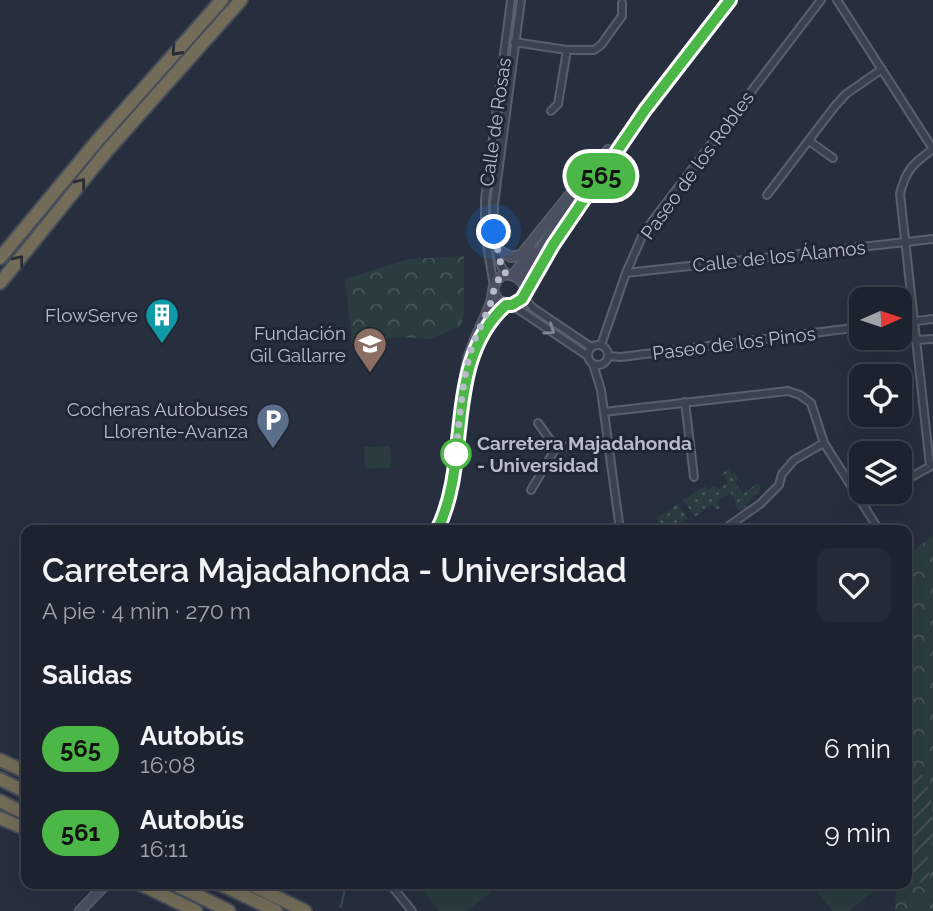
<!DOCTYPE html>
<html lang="es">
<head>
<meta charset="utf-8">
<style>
	body { margin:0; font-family:Raleway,sans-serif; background:#252b36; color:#f1f3f6; height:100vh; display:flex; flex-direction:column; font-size:26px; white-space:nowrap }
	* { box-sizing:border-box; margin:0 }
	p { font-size:23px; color:#a0a4aa }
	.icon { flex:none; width:38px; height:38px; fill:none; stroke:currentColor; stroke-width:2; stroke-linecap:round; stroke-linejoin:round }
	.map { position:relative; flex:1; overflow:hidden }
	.drawer { position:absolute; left:21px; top:525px; width:891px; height:364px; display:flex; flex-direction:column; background:#1d232e; border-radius:14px; box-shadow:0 7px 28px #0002,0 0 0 2px #3b404a }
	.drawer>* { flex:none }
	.badge { padding:0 14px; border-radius:23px; font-size:24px; line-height:46px }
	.needle { width:46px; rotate:87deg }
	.buttons { position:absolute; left:849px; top:287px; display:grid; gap:14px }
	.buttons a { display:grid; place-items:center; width:63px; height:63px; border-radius:14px; background:#1d232e; box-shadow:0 7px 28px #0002,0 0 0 2px #3b404a; font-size:35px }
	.you { position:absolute; width:35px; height:35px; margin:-18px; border:5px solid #fff; border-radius:50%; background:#1a73e8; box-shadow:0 0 0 10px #1a73e833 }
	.map>.badge { position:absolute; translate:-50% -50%; box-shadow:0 0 0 4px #fff }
	h2 { padding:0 21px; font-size:26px; line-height:63px }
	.round { display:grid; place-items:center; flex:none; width:74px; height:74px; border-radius:14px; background:#252b36 }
	.overview { display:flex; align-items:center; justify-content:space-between; height:119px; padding:0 21px }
	h1 { font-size:33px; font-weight:600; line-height:52px }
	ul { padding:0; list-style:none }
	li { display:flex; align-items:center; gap:21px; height:84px; padding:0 21px }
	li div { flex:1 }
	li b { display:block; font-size:26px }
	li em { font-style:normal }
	li .badge { min-width:77px; font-weight:700; text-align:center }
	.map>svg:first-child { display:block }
	.grass { fill:url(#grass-dots) }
	.forest { fill:url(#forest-crowns) }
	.garden { fill:url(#garden-furrows) }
	.pitch { fill:#2a3c40 }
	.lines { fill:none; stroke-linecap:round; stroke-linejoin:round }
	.stream { stroke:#3f4b65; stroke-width:2 }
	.street-casing { stroke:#595f6c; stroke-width:10 }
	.secondary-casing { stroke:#595f6c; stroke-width:12 }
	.highway-casing { stroke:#464c59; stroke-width:16 }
	.street { stroke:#3b414e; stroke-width:6 }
	.secondary { stroke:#4a5061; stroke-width:9 }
	.highway { stroke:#736c59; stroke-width:12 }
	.oneway { stroke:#282d37 }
	.oneway2 { stroke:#808592 }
	.line-casing { stroke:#fff; stroke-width:16 }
	.line { stroke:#4ab747; stroke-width:10 }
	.walk { stroke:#b8bcc9; stroke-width:7; stroke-dasharray:0 12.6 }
	.stop-dot { fill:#fff; stroke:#4ab747; stroke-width:3.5 }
	.labels { text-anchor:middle; stroke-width:6; stroke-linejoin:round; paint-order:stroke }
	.street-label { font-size:19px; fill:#b8bcc9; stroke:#202633 }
	.poi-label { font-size:19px; fill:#b8bcc9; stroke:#202633; text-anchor:end }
	.stop-label { font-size:19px; font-weight:bold; fill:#b8bcc9; stroke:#202633; text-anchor:start }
</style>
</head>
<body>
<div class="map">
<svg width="933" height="911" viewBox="0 0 933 911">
	<defs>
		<pattern id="grass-dots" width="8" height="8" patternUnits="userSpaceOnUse" patternTransform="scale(1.75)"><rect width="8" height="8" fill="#2a3c40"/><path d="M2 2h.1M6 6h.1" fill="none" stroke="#47565a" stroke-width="1.8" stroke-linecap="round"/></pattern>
		<pattern id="forest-crowns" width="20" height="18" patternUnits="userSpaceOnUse" patternTransform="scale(1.75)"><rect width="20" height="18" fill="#2a3c40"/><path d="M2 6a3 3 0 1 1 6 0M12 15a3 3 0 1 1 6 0" fill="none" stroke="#47565a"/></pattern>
		<pattern id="garden-furrows" width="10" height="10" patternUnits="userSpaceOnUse" patternTransform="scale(1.75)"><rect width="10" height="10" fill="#2a3c40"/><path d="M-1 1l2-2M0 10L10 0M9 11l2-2" fill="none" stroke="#47565a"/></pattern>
	</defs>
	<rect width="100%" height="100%" fill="#272f3e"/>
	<path class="grass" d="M 728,469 L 732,475 L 735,473 L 739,478 L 735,482 L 743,494 L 758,483 L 761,487 L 758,494 C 748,497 749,507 740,512 L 734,503 L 736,502 L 731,493 L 716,501 L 720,508 L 717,510 L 712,504 L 695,517 L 683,500 L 705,486 L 708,491 L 714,486 L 719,489 L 728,482 L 722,474 Z
		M 678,504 L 688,518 L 679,524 L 683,530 L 677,530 L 674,527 L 671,530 L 658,530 L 662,527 L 656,518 Z"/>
	<path class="forest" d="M 464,256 L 464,314 L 461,326 L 430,339 L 398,337 L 352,344 L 345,279 L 409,259 Z
		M 933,535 L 933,911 L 895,911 L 896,890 L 891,884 L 906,884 L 906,677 L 909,675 L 906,668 L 907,556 Z"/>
	<path class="garden" d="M 908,755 C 933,784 933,803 933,842 L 926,849 L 930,871 L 926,885 L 910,878 L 907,874 Z"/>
	<path class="pitch" d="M 390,446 L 391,468 L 365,469 L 364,447 Z
		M 418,884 L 483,884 L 490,893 L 467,911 L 439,911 Z
		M 811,884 L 883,884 L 849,911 L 832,911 Z"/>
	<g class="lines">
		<path class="stream" d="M 341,907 L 346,884"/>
		<g class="street-casing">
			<path id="street" d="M 837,0 L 933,149
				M 514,42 L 567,50 L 594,50 L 601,45 L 622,16 L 622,3
				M 551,111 L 558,104 L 567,50
				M 809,141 L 833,158
				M 767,195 L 835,106 L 846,94 L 882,69
				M 626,273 L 933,239
				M 507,274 C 492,261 494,223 494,204 L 521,0
				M 494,286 L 485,234 L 485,200 L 511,0
				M 523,297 L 533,308 L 591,347
				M 512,305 L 588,356
				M 900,323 L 933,319
				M 917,340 L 933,339
				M588 355a10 10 0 1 1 20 0a10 10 0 1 1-20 0Z
				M 601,345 L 626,273 L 644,232 L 821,0
				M 608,356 L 621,357 L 861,327
				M 593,364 L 601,390 L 620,530
				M 685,402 L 694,477
				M 604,412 L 788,391 L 800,395 L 811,403 L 824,443 L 879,530
				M 556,448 L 609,441
				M 930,466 L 900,194 C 906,169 914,163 933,149
				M 900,483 L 933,465
				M 531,490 L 556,448 L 538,423
				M 863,505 L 884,492
				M 723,530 L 760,504 L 779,485 L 782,474 L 794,460 L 824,443
				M 373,884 L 383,886 L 390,884
				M 390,884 L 412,911"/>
		</g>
		<g class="secondary-casing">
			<path id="secondary" d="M 496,249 L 511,257 L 521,255 L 592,167 L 608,150
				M 513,275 L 532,251
				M 494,293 L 497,299 L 506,305 L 517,303 L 522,299 L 553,245 L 602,176
				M 524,294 L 527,272 L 554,228 L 730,0
				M 478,347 L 493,318 L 506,305
				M 437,530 C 443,517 448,504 451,489 C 459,447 459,403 468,360 C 473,340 483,324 490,305 C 493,298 492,290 495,284 C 501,269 518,274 524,285
				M 80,911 L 106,884"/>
		</g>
		<g class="highway-casing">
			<path id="highway" d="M 0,258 L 97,141 L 222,0
				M 0,283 L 106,152 L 241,0
				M 0,760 L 26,772
				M 0,779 L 26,792
				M 0,801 L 26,814
				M 0,818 L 26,829
				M 140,884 L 196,911
				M 174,884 L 229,911
				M 220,884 L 276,911
				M 250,884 L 305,911"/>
		</g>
		<use href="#street" class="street"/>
		<use href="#secondary" class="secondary"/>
		<use href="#highway" class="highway"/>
	</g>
	<defs><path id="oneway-chevron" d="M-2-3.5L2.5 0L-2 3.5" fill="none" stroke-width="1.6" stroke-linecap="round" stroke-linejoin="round" transform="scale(1.75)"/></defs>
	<g class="oneway">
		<use href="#oneway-chevron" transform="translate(176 51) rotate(132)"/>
		<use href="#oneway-chevron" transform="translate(81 183) rotate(-51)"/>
		<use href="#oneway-chevron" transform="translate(19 260) rotate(-51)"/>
	</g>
	<use class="oneway2" href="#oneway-chevron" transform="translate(550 330) rotate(34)"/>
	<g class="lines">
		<g class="line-casing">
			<path id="line" d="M 437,530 C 472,462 443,361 506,305 L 512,305 L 522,299 L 553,245 L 645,110 L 730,0"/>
		</g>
		<use href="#line" class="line"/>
		<path class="walk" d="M 456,454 L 455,458 C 460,422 461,385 471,350 C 476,334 484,320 490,305 C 495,292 492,280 507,274 L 502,270 L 494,232"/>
	</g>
	<defs>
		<g id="building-pin" transform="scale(1.75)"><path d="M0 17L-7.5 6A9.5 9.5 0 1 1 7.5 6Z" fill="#0f9aa8" stroke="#202633"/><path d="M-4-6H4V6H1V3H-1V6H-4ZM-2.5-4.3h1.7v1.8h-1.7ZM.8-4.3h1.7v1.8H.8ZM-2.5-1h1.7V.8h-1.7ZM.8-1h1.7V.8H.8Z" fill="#fff"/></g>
		<g id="school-pin" transform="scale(1.75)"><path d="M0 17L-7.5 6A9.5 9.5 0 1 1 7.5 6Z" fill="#8d6e63" stroke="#202633"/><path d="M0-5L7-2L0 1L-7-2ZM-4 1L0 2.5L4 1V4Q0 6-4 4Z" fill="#fff"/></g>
		<g id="parking-pin" transform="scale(1.75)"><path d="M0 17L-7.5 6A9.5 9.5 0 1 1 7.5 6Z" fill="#5c6f8a" stroke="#202633"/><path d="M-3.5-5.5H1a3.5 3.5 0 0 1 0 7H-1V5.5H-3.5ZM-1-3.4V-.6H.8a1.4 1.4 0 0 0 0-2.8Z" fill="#fff"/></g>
	</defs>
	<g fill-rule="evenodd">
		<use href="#building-pin" x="162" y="315"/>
		<use href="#school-pin" x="370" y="344"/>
		<use href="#parking-pin" x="273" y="420"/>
	</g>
	<circle class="stop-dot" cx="456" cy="454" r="14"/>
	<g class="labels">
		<g class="street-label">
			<text transform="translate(495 122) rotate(-82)" y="7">Calle de Rosas</text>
			<text transform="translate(697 165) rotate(-54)" y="7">Paseo de los Robles</text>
			<text transform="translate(779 256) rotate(-6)" y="7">Calle de los Álamos</text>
			<text transform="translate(734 343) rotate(-7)" y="7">Paseo de los Pinos</text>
		</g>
		<g class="poi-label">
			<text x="138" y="322">FlowServe</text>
			<text x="346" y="340">Fundación<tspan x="346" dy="22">Gil Gallarre</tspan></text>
			<text x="248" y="416">Cocheras Autobuses<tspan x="248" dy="22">Llorente-Avanza</tspan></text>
		</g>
		<g class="stop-label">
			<text x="477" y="450">Carretera Majadahonda<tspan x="477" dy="22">- Universidad</tspan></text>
		</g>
	</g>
</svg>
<div class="buttons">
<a><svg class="needle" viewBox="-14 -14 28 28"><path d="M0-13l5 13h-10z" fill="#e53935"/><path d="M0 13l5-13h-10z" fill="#a0a4aa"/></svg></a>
<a><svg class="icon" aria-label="locate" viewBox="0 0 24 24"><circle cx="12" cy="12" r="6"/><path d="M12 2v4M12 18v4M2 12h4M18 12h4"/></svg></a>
<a><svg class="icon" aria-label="layers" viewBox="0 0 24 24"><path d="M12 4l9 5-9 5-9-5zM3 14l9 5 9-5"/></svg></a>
</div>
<div class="you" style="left:494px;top:232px"></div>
<b class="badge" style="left:601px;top:176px;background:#4ab747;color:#111">565</b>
<section class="drawer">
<div class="overview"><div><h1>Carretera Majadahonda - Universidad</h1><p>A pie · 4 min · 270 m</p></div><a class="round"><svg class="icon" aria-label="heart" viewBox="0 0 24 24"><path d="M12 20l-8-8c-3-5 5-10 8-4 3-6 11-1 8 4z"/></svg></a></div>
<h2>Salidas</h2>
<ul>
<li><span class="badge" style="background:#4ab747;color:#111">565</span><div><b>Autobús</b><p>16:08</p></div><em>6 min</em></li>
<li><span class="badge" style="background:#4ab747;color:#111">561</span><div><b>Autobús</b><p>16:11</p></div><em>9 min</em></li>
</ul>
</section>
</div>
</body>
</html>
